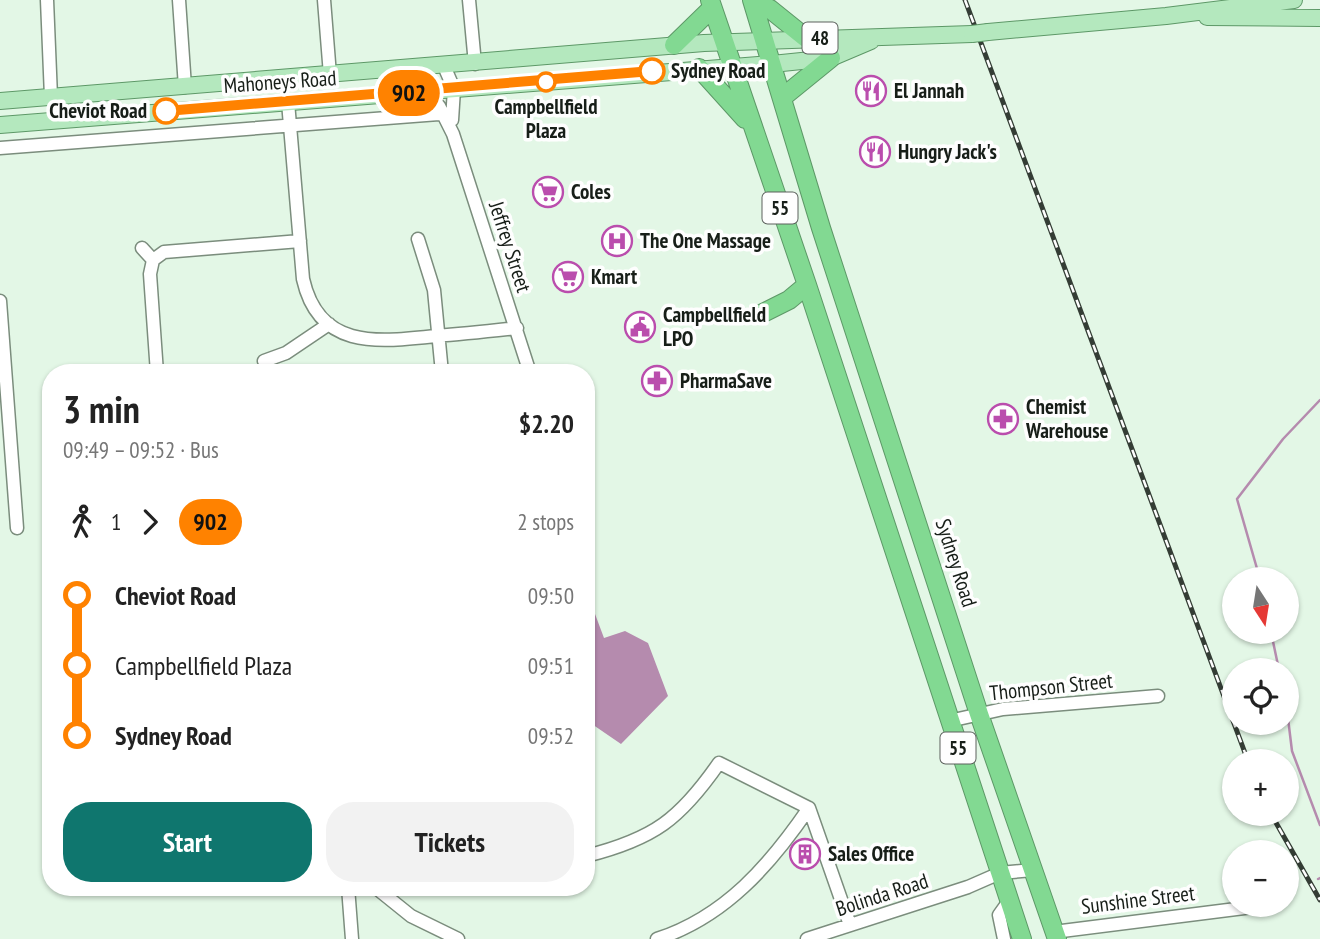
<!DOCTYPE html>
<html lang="en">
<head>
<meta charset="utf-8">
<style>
	body { margin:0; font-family:"PT Sans Narrow",sans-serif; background:#f2f2f2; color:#222; height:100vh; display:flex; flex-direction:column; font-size:26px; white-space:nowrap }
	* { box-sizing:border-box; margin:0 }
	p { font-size:23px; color:#767676 }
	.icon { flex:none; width:38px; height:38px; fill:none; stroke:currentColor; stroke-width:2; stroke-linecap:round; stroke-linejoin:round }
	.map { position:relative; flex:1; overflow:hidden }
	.details { position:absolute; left:42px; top:364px; width:553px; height:532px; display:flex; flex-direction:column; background:#fff; border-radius:28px; box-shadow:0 2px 5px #0004 }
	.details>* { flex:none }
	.badge { padding:0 14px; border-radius:23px; font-size:24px; line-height:46px }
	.needle { width:46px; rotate:168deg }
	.buttons { position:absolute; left:1222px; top:567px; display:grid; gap:14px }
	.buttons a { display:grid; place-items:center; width:77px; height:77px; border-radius:50%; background:#fff; box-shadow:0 2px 5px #0004; font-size:35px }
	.map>.badge { position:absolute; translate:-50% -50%; box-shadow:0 0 0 4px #fff }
	.legs { display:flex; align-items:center; gap:10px; height:77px; padding:0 21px; font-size:23px }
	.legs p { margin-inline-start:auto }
	.summary { display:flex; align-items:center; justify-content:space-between; height:119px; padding:0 21px }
	h1 { font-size:38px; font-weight:800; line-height:52px }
	.action { display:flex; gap:14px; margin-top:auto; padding:14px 21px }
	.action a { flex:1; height:80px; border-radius:28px; background:#0f766e; color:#fff; font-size:28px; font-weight:800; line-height:80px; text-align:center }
	.action a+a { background:#f2f2f2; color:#222 }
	ul { padding:0 21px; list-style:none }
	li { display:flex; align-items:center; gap:24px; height:70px; font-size:26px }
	li i { display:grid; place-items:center; width:10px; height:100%; margin:0 9px; background:currentColor }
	li i::after { content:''; width:18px; height:18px; margin:-9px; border:5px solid; border-radius:50%; background:#fff }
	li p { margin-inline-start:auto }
	li:first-child i { background:linear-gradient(#0000 50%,currentColor 0) }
	li:last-child i { background:linear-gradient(currentColor 50%,#0000 0) }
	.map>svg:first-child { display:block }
	.water { fill:#b58bae }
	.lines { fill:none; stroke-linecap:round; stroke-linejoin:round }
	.stream { stroke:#b58bae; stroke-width:2.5 }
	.minor-casing { stroke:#7b8d7d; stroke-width:15 }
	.major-casing { stroke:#5d9867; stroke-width:18 }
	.highway-casing { stroke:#5d9867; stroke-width:20 }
	.minor { stroke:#fff; stroke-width:12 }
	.major { stroke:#b4e8be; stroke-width:16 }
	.highway { stroke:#82d992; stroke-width:18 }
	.rail-casing { stroke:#343d35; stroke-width:5 }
	.rail { stroke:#fefefe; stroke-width:2.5; stroke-dasharray:8; stroke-linecap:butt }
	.major-bridge-casing { stroke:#5d9867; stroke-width:18; stroke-linecap:butt }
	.major-bridge { stroke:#b4e8be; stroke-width:16 }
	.line-1-casing { stroke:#fff; stroke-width:16 }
	.line-1 { stroke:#ff8200; stroke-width:10 }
	.stop-1-dot { fill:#fff; stroke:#ff8200; stroke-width:3.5 }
	.labels { text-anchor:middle; stroke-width:7; stroke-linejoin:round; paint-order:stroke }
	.shield { fill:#fefefe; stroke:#5c615d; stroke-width:2 }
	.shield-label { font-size:19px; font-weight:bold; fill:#171e18 }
	.stop-label { font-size:21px; font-weight:bold; fill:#171e18; stroke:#fefefe; text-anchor:start }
	.street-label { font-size:21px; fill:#171e18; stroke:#fefefe }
	.poi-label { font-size:21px; font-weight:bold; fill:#171e18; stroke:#fefefe; text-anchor:start }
</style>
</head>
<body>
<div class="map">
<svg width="1320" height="939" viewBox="0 0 1320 939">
	<rect width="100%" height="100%" fill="#e3f7e6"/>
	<path class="water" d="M 586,607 L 595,614 L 604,638 L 625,631 L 648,643 L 668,696 L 621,744 L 586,720 Z"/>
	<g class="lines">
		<path class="stream" d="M 1260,579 L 1237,499 L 1283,439 L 1320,400
			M 1271,632 L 1279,670
			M 1286,702 L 1292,751 L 1320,825
			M 1318,879 L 1320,878"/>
		<g class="minor-casing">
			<path id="minor" d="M 47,0 L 51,97
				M 179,0 L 185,87
				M 324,0 L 330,75
				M 469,0 L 475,64
				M 444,66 L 454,89 L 452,120
				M 425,91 L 439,106 L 453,134 L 530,373
				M 288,102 L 303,279 C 319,350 378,342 435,336 C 462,334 490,331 517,328
				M 0,148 L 452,113
				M 418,239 L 434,290 L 442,373
				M 142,248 L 153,260
				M 0,301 L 17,528
				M 264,361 L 286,353 L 329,324
				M 157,373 L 150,274 L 153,260 L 164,252 L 300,241
				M 949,721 L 1003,709 L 1158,696
				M 809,808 L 850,925
				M 586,856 C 654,839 680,819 719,763 L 809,808
				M 348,887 L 352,939
				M 375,887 L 411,916 L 458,939
				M 1054,932 L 1268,905
				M 657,939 C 725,917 770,865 809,808
				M 807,939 L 968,887 L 1000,873 L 1033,870
				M 1004,939 L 999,915 L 1009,901"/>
		</g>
		<g class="major-casing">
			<path id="major" d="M 1207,17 L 1320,18
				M 988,32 L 1166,16 L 1294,0
				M 0,101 L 704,43 L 972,34
				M 0,125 L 772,64 L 831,58 L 871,41"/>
		</g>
		<g class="highway-casing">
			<path id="highway" d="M 710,0 L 807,285 L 1022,939
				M 752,0 L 821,228 L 979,714 L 1057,939
				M 752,0 L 770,9 L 806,38
				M 674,45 L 712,8
				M 699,68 L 745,119
				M 783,97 L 831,58
				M 759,315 L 789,300 L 807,285"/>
		</g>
		<use href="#minor" class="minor"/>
		<use href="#major" class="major"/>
		<use href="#highway" class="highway"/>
		<g class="rail-casing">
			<path id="rail" d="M 965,0 L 1248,761
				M 1271,814 L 1320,900"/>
		</g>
		<use href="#rail" class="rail"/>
		<g class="major-bridge-casing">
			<path id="major-bridge" d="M 972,34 L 988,32"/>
		</g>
		<use href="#major-bridge" class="major-bridge"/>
	</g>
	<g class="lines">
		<g class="line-1-casing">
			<path id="line-1" d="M 166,111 L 652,71"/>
		</g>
		<use href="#line-1" class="line-1"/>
	</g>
	<defs>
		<g id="restaurant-ring" transform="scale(1.575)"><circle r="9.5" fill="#fefefe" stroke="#ba4dad" stroke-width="1.5"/><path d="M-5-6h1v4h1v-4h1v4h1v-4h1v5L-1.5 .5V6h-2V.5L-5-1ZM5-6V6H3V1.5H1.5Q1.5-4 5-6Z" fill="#ba4dad"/></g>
		<g id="supermarket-ring" transform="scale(1.575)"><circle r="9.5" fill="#fefefe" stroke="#ba4dad" stroke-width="1.5"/><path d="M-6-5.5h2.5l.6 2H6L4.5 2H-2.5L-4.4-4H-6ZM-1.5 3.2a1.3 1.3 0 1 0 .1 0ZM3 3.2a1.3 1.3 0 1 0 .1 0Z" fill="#ba4dad"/></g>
		<g id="hospital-ring" transform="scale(1.575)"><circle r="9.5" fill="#fefefe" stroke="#ba4dad" stroke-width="1.5"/><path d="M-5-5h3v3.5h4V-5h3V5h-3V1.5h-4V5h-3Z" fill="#ba4dad"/></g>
		<g id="civic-ring" transform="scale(1.575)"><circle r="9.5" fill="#fefefe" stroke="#ba4dad" stroke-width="1.5"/><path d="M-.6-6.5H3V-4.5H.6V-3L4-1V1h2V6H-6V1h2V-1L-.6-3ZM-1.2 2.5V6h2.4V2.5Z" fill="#ba4dad"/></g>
		<g id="pharmacy-ring" transform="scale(1.575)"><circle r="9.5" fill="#fefefe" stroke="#ba4dad" stroke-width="1.5"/><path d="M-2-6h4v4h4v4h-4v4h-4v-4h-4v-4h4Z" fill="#ba4dad"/></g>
		<g id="building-ring" transform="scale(1.575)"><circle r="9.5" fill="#fefefe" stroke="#ba4dad" stroke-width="1.5"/><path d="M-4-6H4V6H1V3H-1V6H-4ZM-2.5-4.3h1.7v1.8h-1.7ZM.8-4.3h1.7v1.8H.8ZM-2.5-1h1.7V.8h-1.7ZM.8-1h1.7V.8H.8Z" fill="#ba4dad"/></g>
	</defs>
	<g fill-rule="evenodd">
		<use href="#restaurant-ring" x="871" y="91"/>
		<use href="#restaurant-ring" x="875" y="152"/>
		<use href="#supermarket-ring" x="548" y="192"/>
		<use href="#hospital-ring" x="617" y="241"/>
		<use href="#supermarket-ring" x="568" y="277"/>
		<use href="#civic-ring" x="640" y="327"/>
		<use href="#pharmacy-ring" x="657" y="381"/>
		<use href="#pharmacy-ring" x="1003" y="419"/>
		<use href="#building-ring" x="805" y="854"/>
	</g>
	<g class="stop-1-dot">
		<circle cx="652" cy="71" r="12"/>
		<circle cx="546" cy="82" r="9"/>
		<circle cx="166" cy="111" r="12"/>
	</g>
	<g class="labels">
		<g class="shield">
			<rect x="802.5" y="22.5" width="35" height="31" rx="5"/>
			<rect x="762.5" y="192.5" width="35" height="31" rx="5"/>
			<rect x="940.5" y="732.5" width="35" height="31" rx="5"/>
		</g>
		<g class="shield-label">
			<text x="820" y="45">48</text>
			<text x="780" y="215">55</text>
			<text x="958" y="755">55</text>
		</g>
		<g class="stop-label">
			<text x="671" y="78">Sydney Road</text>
			<text x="546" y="114" text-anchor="middle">Campbellfield<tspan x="546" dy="24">Plaza</tspan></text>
			<text x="147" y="118" text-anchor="end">Cheviot Road</text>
		</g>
		<g class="street-label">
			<text transform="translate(280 82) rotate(-4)" y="7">Mahoneys Road</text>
			<text transform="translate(510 247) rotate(72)" y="7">Jeffrey Street</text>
			<text transform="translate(956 563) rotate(72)" y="7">Sydney Road</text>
			<text transform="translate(1051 687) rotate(-6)" y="7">Thompson Street</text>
			<text transform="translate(882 895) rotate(-18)" y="7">Bolinda Road</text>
			<text transform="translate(1138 900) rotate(-7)" y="7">Sunshine Street</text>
		</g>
		<g class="poi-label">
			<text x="894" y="98">El Jannah</text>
			<text x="898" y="159">Hungry Jack's</text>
			<text x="571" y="199">Coles</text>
			<text x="640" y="248">The One Massage</text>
			<text x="591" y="284">Kmart</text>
			<text x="663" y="322">Campbellfield<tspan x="663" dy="24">LPO</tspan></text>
			<text x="680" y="388">PharmaSave</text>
			<text x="1026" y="414">Chemist<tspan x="1026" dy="24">Warehouse</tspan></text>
			<text x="828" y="861">Sales Office</text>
		</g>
	</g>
</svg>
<div class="buttons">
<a><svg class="needle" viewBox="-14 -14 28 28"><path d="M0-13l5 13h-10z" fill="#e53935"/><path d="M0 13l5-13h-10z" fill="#767676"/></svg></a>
<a><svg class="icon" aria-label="locate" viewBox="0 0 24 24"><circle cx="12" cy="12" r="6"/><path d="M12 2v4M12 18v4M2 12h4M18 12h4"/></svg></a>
<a>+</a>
<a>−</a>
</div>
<b class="badge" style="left:409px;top:93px;background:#ff8200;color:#111">902</b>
<section class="details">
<div class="summary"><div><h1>3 min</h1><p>09:49 – 09:52 · Bus</p></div><b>$2.20</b></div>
<div class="legs"><svg class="icon" aria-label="walk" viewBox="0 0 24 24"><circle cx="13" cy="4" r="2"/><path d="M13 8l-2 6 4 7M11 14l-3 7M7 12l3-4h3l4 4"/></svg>1<svg class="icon" aria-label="forward" viewBox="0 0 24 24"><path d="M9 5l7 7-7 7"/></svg><b class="badge" style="background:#ff8200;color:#111">902</b><p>2 stops</p></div>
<ul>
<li><i style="color:#ff8200"></i><b>Cheviot Road</b><p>09:50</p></li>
<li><i style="color:#ff8200"></i><span>Campbellfield Plaza</span><p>09:51</p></li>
<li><i style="color:#ff8200"></i><b>Sydney Road</b><p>09:52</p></li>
</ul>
<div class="action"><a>Start</a><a>Tickets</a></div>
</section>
</div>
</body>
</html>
